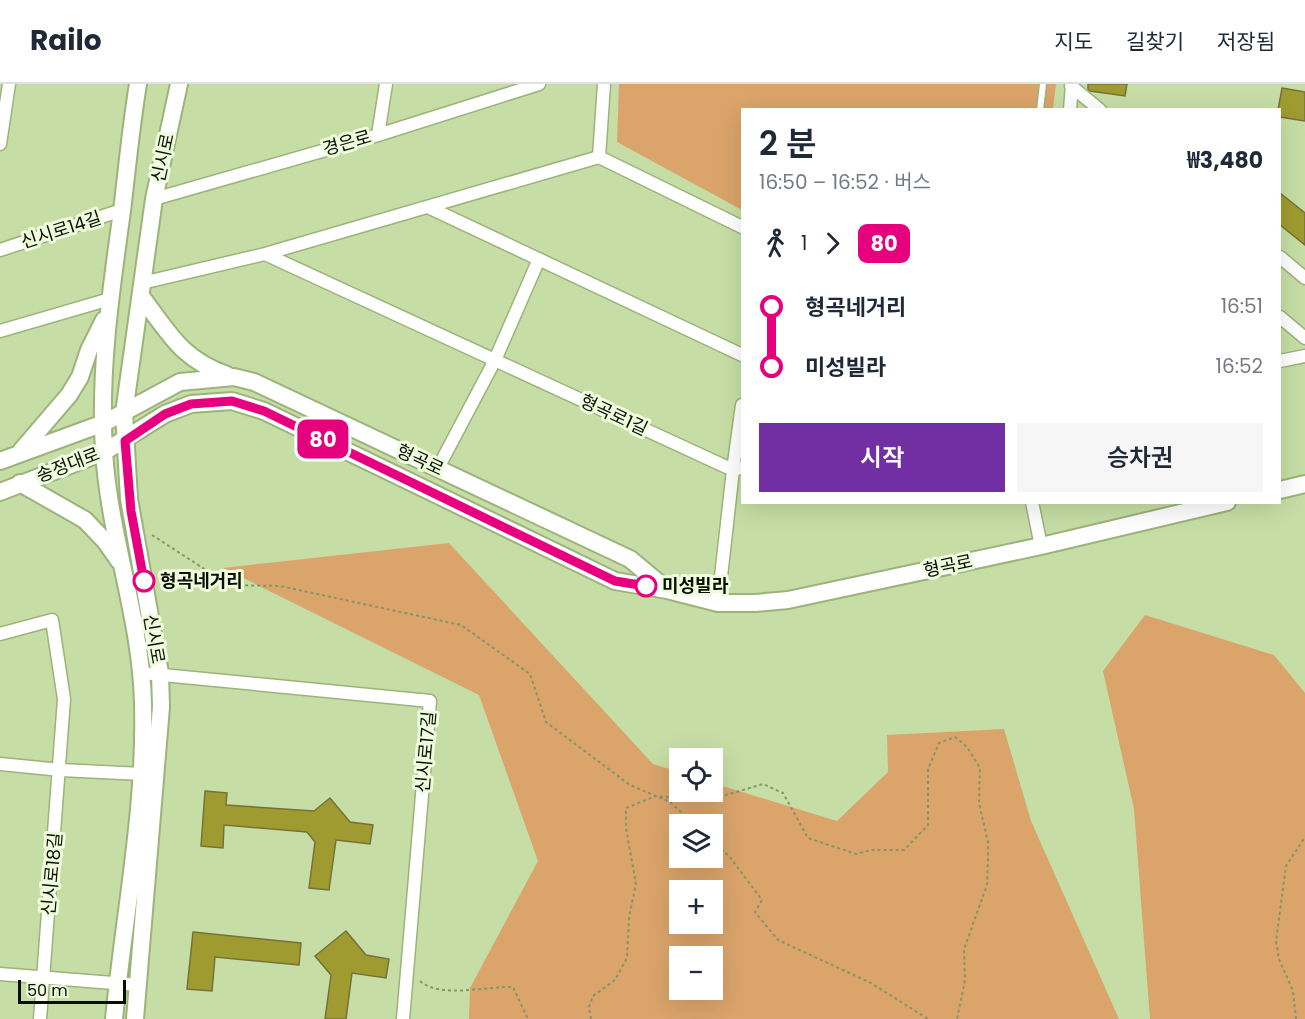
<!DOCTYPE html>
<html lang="ko">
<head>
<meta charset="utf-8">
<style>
	body { margin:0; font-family:Poppins,"Noto Sans KR",sans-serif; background:#f6f6f7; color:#1f2937; height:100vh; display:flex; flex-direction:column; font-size:22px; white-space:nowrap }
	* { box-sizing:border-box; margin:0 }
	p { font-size:20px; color:#747a83 }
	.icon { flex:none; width:33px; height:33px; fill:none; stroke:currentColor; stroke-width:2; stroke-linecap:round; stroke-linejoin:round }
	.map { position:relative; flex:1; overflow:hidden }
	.side { position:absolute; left:741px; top:24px; width:540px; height:396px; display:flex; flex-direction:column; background:#fff; border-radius:0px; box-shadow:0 6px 24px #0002 }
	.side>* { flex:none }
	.badge { padding:0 12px; border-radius:9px; font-size:21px; line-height:39px }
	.controls { position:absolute; left:669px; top:664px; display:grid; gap:12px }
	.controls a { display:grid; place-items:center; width:54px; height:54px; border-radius:0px; background:#fff; box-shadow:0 6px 24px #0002; font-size:30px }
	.scale { position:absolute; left:18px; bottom:15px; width:108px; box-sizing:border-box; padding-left:6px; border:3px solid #070f00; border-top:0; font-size:16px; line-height:21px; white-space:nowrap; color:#070f00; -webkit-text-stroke:4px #eefbdd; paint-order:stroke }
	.map>.badge { position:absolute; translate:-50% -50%; box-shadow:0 0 0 3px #fff }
	.legs { display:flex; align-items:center; gap:9px; height:66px; padding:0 18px; font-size:20px }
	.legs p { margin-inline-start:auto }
	.overview { display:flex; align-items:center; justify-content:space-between; height:102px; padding:0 18px }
	h1 { font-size:33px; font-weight:600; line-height:45px }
	.primary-button { display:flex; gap:12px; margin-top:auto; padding:12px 18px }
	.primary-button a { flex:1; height:69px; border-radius:0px; background:#712fa3; color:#fff; font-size:24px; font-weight:600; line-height:69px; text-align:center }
	.primary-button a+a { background:#f6f6f7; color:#1f2937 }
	ul { padding:0 18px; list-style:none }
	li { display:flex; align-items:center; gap:21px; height:60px; font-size:22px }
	li i { display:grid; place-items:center; width:9px; height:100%; margin:0 8px; background:currentColor }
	li i::after { content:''; width:15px; height:15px; margin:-8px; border:4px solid; border-radius:50%; background:#fff }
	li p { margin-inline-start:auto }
	li:first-child i { background:linear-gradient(#0000 50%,currentColor 0) }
	li:last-child i { background:linear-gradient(currentColor 50%,#0000 0) }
	header { display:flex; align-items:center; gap:36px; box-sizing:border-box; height:84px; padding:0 30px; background:#fff; border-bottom:2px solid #e0e1e3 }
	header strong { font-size:28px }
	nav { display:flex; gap:33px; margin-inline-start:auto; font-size:21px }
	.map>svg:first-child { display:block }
	.green { fill:#daa46b; fill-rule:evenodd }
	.building { fill:#a09b30; stroke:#757237; stroke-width:1.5 }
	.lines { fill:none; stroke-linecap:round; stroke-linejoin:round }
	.lane-casing { stroke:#9cb37b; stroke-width:9 }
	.street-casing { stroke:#9cb37b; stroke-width:15 }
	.secondary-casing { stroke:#9cb37b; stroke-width:20 }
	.path { stroke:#83966b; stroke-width:2; stroke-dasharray:3 3; stroke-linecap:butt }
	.lane { stroke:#fff; stroke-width:6 }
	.street { stroke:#fff; stroke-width:12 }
	.secondary { stroke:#fff; stroke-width:16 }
	.line-1-casing { stroke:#fff; stroke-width:14 }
	.line-1 { stroke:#e6007e; stroke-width:9 }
	.stop-1-dot { fill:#fff; stroke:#e6007e; stroke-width:3 }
	.labels { text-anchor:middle; stroke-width:6; stroke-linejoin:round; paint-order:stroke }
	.street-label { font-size:18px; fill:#070f00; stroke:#eefbdd }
	.stop-label { font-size:18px; font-weight:bold; fill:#070f00; stroke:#eefbdd; text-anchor:start }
</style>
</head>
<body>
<header>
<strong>Railo</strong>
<nav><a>지도</a><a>길찾기</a><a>저장됨</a></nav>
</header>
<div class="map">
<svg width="1305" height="935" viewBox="0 0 1305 935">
	<rect width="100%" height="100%" fill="#c6dea5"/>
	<path class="green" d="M 619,0 L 1056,0 L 1053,25 L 742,26 L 742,126 L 617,58 Z
		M 449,459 L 653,680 L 679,688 L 680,708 L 712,708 L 713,699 L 837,737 L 888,688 L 887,651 L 1004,645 L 1031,737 L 1119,935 L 469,935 L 470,904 L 538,777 L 479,611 L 223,484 ZM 680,741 L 712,741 L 712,774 L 680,774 ZM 680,807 L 712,807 L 712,840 L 680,840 ZM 680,873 L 712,873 L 712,906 L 680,906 Z
		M 1145,531 L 1274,571 L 1305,609 L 1305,935 L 1150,935 L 1134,725 L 1103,587 Z"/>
	<path class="building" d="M 1088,0 L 1127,0 L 1125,12 L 1090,7 L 1088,5 Z
		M 1282,4 L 1305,8 L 1305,37 L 1280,33 L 1278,26 Z
		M 1280,109 L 1305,129 L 1305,161 L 1280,141 Z
		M 205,707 L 227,709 L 226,721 L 314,727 L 330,714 L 350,738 L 373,741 L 370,760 L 336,756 L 329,806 L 309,804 L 315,758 L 307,748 L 224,741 L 223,764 L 201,762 Z
		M 346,847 L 366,871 L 389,875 L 386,894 L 352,889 L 346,935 L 325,935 L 331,891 L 315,872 Z
		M 193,848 L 301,859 L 299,881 L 215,873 L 212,907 L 187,905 Z"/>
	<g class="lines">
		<g class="lane-casing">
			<path id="lane" d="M 1040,26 L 1043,0"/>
		</g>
		<g class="street-casing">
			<path id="street" d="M 604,0 L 599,73 L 742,143
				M 1071,2 L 1100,26
				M 1070,26 L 1072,0
				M 378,51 L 386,0
				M 0,60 L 9,0
				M 154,115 L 378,51 L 539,0
				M 428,123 L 742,271
				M 0,166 L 122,126
				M 265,170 L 733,386 L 742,384
				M 1280,173 L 1305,194
				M 142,199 L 265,170 L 599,73
				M 1280,233 L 1305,254
				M 0,247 L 110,215
				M 1280,277 L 1305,272
				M 438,384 L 495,276 L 539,175
				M 1032,418 L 1041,462
				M 718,519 L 733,386 L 742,321
				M 0,550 L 52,536 L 64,615 L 40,935
				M 142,589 L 430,617 L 403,935
				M 0,680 L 61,686 L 142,690
				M 0,890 L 138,901"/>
		</g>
		<g class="secondary-casing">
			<path id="secondary" d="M 141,212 C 169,249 181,275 227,291
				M 21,367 L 69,311 L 80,293 L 89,266 L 104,236
				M 0,377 L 104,339 L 180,298 L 234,293 L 254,298 L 630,475 L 666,505
				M 20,399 L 85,436 L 105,457 L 119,477
				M 1280,406 L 1305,400
				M 0,408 L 104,368 L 165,330 L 191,320 L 232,317 L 264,327 L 615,497 L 667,506 L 718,519 L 755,519 L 788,516 L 1041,462 L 1227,418
				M 114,935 C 124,830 146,725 143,619 C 141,534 109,452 104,367 C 99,287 111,206 122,127 C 127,85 131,42 138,0
				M 135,935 L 161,623 L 160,589 L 129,415 L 124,329 L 154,115 L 179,0"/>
		</g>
		<path class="path" d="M 152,451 L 229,501 L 280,502 L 461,541 L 530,590 L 546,638 L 630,701 L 670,718 L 695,741
			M 712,757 L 729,772 L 762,816 L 755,828 L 778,856 L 871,899 L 928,935
			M 420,897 C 441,915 486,902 513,903 L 528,935
			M 591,935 L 589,923 L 593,912 L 615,896 L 627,874 L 629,833 L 636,800 L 626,744 L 626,724 L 656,712 L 706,717 L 763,700 L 783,709 L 808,754 L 856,770 L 871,766 L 904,766 L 928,741 L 928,685 L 939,659 L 955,653 L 967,663 L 980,684 L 979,719 L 988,758 L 988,775 L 987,801 L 964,865 L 965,896 L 957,935
			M 1296,935 L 1293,907 L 1279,875 L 1276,857 L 1286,782 L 1305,753"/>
		<use href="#lane" class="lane"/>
		<use href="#street" class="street"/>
		<use href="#secondary" class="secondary"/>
	</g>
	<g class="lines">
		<g class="line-1-casing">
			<path id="line-1" d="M 144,497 L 131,427 L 125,357 L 165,330 L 191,320 L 232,317 L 264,327 L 615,497 L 646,502"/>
		</g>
		<use href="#line-1" class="line-1"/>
	</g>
	<g class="stop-1-dot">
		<circle cx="144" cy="497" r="10"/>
		<circle cx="646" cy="502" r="10"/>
	</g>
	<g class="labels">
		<g class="street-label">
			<text transform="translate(347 59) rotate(-16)" y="6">경은로</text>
			<text transform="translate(163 74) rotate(-78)" y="6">신시로</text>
			<text transform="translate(61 146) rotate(-18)" y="6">신시로14길</text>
			<text transform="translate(614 331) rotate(25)" y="6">형곡로1길</text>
			<text transform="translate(420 376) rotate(25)" y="6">형곡로</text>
			<text transform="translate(68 381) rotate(-21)" y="6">송정대로</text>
			<text transform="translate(948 482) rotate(-12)" y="6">형곡로</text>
			<text transform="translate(154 555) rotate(80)" y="6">신시로</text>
			<text transform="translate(426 668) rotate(-85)" y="6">신시로17길</text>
			<text transform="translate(52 790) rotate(-85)" y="6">신시로18길</text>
		</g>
		<g class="stop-label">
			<text x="160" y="503">형곡네거리</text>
			<text x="662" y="508">미성빌라</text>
		</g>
	</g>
</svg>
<div class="controls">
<a><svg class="icon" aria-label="locate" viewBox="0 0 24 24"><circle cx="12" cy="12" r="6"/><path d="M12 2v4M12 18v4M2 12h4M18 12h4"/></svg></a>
<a><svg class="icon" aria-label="layers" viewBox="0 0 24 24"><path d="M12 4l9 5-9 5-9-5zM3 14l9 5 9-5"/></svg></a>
<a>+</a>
<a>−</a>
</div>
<div class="scale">50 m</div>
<b class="badge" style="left:323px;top:355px;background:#e6007e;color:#fff">80</b>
<section class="side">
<div class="overview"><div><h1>2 분</h1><p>16:50 – 16:52 · 버스</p></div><b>₩3,480</b></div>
<div class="legs"><svg class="icon" aria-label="walk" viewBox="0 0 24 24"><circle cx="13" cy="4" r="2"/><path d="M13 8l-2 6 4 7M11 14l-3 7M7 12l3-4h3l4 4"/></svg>1<svg class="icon" aria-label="forward" viewBox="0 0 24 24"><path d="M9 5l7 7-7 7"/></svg><b class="badge" style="background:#e6007e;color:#fff">80</b></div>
<ul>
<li><i style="color:#e6007e"></i><b>형곡네거리</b><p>16:51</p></li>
<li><i style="color:#e6007e"></i><b>미성빌라</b><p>16:52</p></li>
</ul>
<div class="primary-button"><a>시작</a><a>승차권</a></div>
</section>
</div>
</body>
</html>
